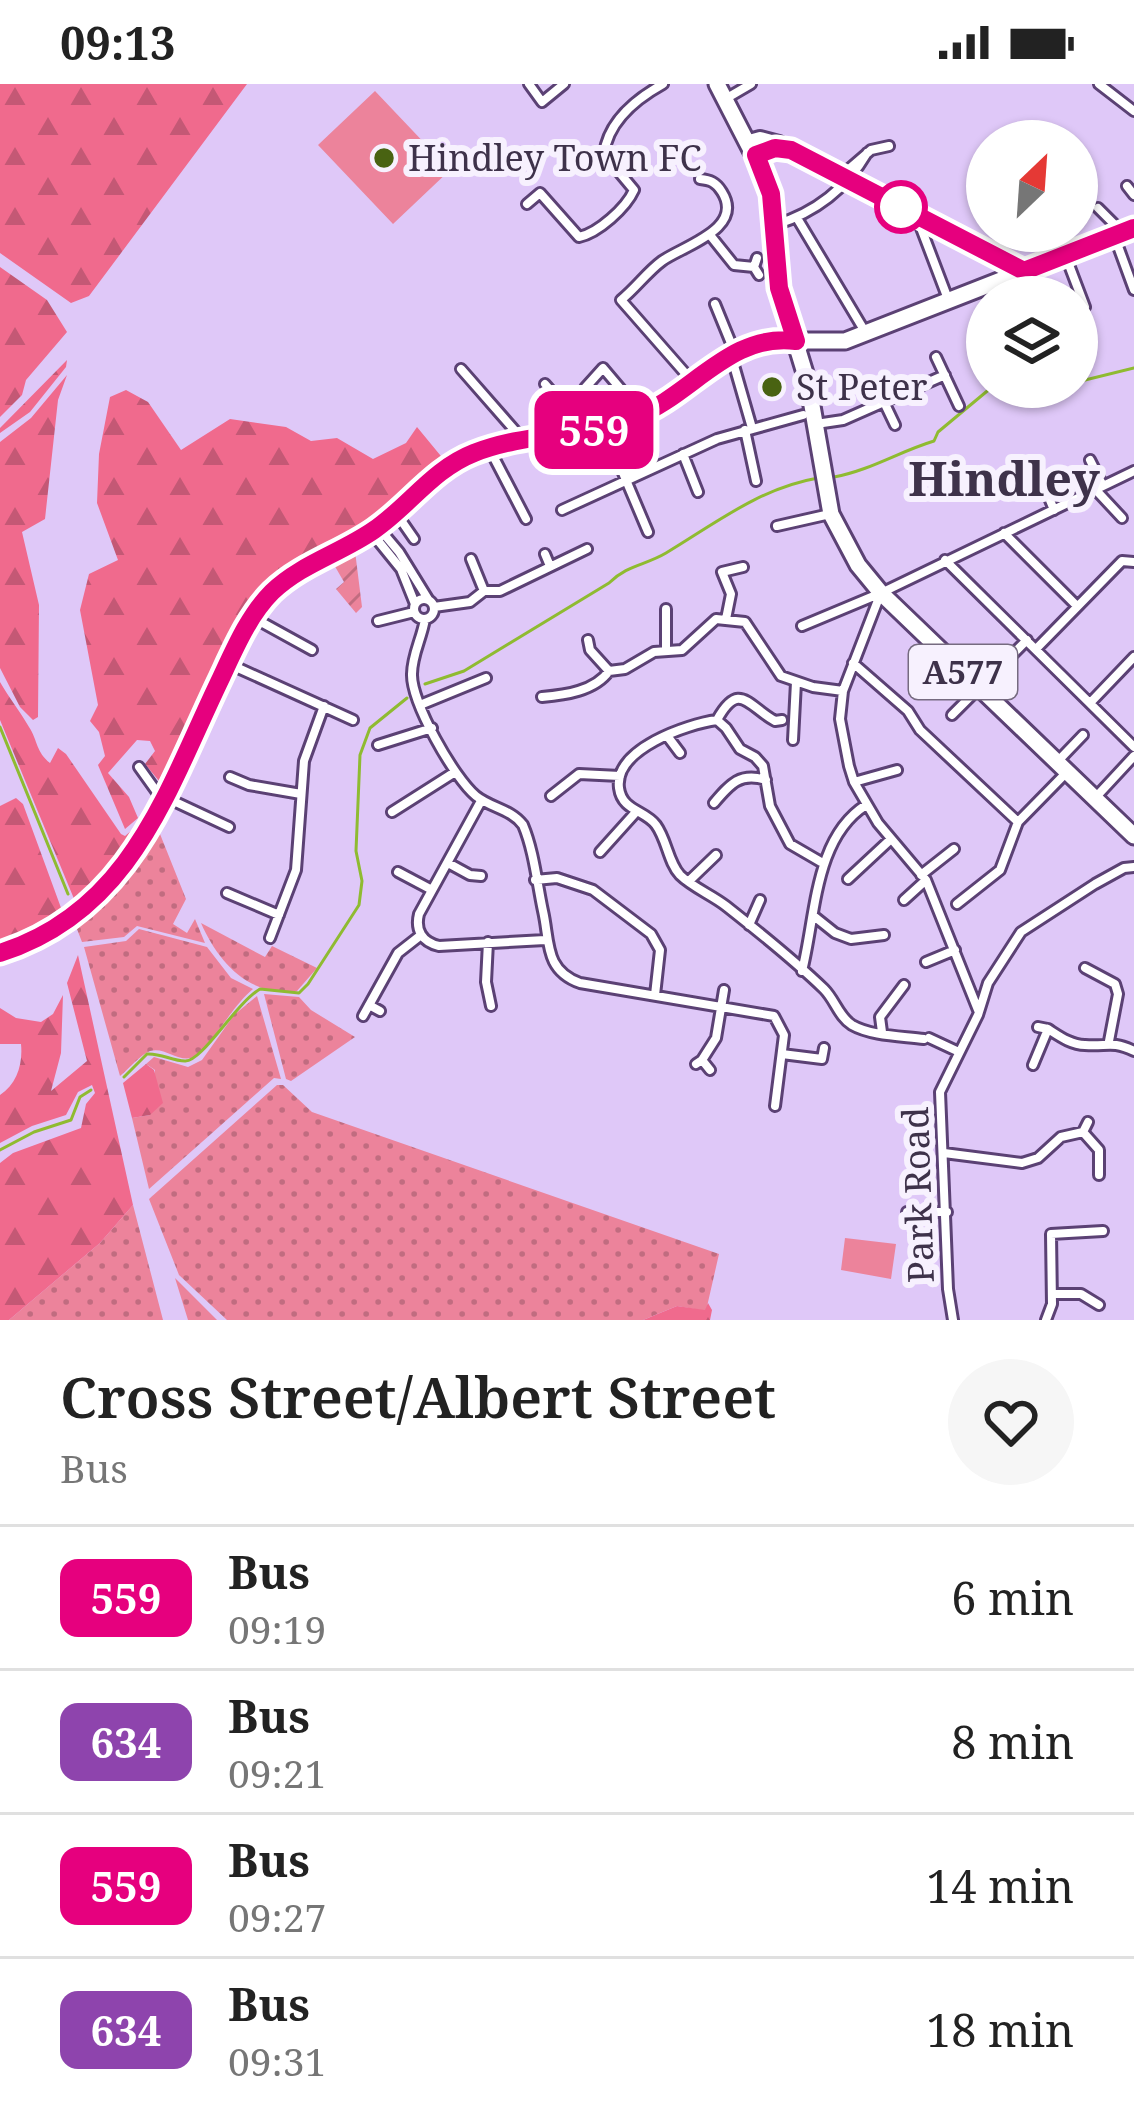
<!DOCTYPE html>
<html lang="en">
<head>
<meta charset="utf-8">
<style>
	body { margin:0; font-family:"Noto Serif",serif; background:#f6f6f6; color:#222; height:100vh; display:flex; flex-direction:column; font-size:45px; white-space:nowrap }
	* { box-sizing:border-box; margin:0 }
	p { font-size:39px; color:#767676 }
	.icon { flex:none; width:66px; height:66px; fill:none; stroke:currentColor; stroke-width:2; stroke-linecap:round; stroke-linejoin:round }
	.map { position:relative; height:1236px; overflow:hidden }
	.sheet { display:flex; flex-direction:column; background:#fff; flex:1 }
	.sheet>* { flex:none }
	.badge { padding:0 24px; border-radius:18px; font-size:42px; line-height:78px }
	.needle { width:78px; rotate:25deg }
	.tools { position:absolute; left:966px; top:36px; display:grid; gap:24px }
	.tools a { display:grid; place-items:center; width:132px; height:132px; border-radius:50%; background:#fff; box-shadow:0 3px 9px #0004; font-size:60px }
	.map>.badge { position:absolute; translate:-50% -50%; box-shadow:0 0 0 6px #fff }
	.round { display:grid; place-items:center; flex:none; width:126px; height:126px; border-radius:63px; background:#f6f6f6 }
	.headline { display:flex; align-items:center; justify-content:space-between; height:204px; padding:0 60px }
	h1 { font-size:57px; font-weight:600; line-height:90px }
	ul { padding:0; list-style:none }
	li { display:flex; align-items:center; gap:36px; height:144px; padding:0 60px; border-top:3px solid #e0e0e0 }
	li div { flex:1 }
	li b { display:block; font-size:45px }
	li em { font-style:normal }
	li .badge { min-width:132px; font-weight:700; text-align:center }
	.status { display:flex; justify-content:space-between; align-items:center; height:84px; padding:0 60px; background:#fff; direction:ltr }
	.status svg { height:33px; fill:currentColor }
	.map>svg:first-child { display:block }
	.grass { fill:url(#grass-dots) }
	.forest { fill:url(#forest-firs) }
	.garden { fill:url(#garden-furrows) }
	.pitch { fill:#ec839b }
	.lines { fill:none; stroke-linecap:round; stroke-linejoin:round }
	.stream { stroke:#8fbb31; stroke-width:3 }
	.street-casing { stroke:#5b4174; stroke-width:14 }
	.secondary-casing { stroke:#5b4174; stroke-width:18 }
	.primary-casing { stroke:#5b4174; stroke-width:18 }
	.highway-casing { stroke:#5b4174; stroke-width:21 }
	.street { stroke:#fff; stroke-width:8 }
	.secondary { stroke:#fff; stroke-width:12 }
	.primary { stroke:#fff; stroke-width:12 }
	.highway { stroke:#fff; stroke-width:15 }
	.line-casing { stroke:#fff; stroke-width:27 }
	.line { stroke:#e6007e; stroke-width:18 }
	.poi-dot { fill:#496312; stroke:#f7f1fe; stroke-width:4.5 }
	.stop-dot { fill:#fff; stroke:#e6007e; stroke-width:6 }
	.labels { text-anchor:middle; stroke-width:12; stroke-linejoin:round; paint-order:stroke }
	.shield { fill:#f7f1fe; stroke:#766b80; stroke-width:3 }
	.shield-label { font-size:33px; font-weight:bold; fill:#3e324a }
	.poi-label { font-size:36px; fill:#3e324a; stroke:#f7f1fe; text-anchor:start }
	.street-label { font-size:36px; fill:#3e324a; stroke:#f7f1fe }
	.district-label { font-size:48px; font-weight:bold; fill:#3e324a; stroke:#f7f1fe }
</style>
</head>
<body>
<div class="status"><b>09:13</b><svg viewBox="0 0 49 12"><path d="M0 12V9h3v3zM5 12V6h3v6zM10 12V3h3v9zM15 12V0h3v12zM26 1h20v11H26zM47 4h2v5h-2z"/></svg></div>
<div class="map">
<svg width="1134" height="1236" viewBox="0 0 1134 1236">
	<defs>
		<pattern id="grass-dots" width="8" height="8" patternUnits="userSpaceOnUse" patternTransform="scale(3)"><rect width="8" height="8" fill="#ec839b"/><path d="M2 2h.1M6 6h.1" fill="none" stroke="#c16c80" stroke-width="1.8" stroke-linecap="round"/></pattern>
		<pattern id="forest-firs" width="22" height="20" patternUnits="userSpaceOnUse" patternTransform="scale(3)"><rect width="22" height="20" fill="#f06a8d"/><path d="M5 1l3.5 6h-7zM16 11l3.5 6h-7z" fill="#c45875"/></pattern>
		<pattern id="garden-furrows" width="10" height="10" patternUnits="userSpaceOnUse" patternTransform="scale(3)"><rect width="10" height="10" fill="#ec839b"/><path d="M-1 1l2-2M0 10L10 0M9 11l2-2" fill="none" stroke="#c16c80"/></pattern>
	</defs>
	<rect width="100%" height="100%" fill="#dfc8f8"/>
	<path class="grass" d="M 158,745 L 186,815 L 173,840 L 187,849 L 195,835 L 205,859 L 137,842 L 124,853 L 82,858 L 75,840 L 97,824 Z
		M 201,839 L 265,873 L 272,862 L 317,884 L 297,907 C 250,914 218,878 201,839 Z
		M 139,845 L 207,863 L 231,894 L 253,905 C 233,921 210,963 196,972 C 180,981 166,962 150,967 C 141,970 129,985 120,992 L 84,863 L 126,857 Z
		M 264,910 L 299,913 L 311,926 L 355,953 L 291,997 L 286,995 Z
		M 257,912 L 281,995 L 274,994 L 149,1105 L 132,1034 L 150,1031 L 155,986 L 146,980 L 154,973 L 188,983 L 202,976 L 234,931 Z
		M 277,1001 L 283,1001 L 312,1028 L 719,1170 L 706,1227 L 677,1222 L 643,1236 L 227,1236 L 179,1191 L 149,1115 Z
		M 133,1121 L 163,1236 L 9,1236 L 100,1159 Z
		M 175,1194 L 217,1236 L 188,1236 Z"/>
	<path class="forest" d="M 0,0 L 247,0 L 89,212 L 71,219 L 0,169 Z
		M 0,183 L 47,216 L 67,248 L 26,296 L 22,311 L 0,333 Z
		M 67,276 L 66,283 L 30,328 L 0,349 L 0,344 Z
		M 67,291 L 58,316 L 45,435 L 22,448 L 39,521 L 38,633 L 33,636 L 20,623 L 0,584 L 0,358 L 31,334 Z
		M 126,306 L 148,318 L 181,366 L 230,335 L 286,343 L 311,357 L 337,354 L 373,375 L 406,359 L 417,343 L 445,377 L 381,435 L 267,502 L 248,528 L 164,703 L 145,680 L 155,667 L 150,657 L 137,656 L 108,689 L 129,713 L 138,734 L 125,745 L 98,681 L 105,672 L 99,648 L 90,637 L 98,621 L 80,526 L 89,490 L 118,476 L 97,419 L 99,370 L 110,313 Z
		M 0,598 C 9,614 20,627 29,643 C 38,657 36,668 50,679 L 58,664 L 66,670 L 121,750 L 125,752 L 145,735 L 149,738 L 102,798 L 77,822 L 0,636 Z
		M 16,714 L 23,720 L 64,832 L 0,865 L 0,722 Z
		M 78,871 L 133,1121 L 100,1159 L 9,1236 L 0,1236 L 0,1079 L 13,1069 L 81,1044 L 86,1020 L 95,1009 L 92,1001 L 78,1008 L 66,1031 L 32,1042 L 0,1059 L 0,1011 C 17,1000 23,980 21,960 L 0,960 L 0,924 L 16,934 L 41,938 L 53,930 L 63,911 L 61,969 L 51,1007 L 87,977 L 67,899 Z
		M 146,980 L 154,986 L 163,1019 L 150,1031 L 132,1034 L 123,999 Z
		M 708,1219 L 712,1226 L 710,1236 L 643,1236 L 677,1222 L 705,1226 Z"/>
	<path class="garden" d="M 355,467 L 362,523 L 356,529 L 336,505 L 344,498 L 333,479 Z"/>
	<path class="pitch" d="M 375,7 L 450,86 L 393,140 L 318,61 Z
		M 845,1154 L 896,1160 L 891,1195 L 841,1186 Z"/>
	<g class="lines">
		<path class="stream" d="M 1077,298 L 1134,284
			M 1022,303 L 1057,303
			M 834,393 C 871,386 898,368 934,357 L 938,348 L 992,303
			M 425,600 L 464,587 L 609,499 C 627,481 646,481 666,469 C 716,439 760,404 818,394
			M 0,643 L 68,810
			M 124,993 L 147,970 C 161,969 172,977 185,977 C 202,978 235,920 260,905 L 299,909 L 308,900 L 359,821 L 362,797 L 356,767 L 360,671 L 370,644 L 407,614
			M 0,1066 L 34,1048 L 71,1036 L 80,1013 L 91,1006"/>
		<g class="street-casing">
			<path id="street" d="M 529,0 L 542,18 L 564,0
				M 1099,0 L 1134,27
				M 727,14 L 751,0
				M 842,91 L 871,66 L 889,62
				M 1127,102 L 1134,111
				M 527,120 L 540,109 L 579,153 C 598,149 626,124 634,106 L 604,70 C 608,38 636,15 663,0
				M 1098,124 L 1122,148
				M 923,133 L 921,144 L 948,215
				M 797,134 L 864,246
				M 775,141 C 814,129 846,105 867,69
				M 710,151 L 734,181 L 754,183
				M 1115,154 L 1134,206
				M 1066,173 L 1085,223
				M 757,174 L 754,183 L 759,191
				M 715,220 L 735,269
				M 731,271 L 752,344
				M 936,273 L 959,322
				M 461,285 L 524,357
				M 692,297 L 621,216 C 636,204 647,188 662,177 C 683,162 745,145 722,108 C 716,98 710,96 700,95
				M 545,300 L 585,346
				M 585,304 L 603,284 L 641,329
				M 884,318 L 895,341
				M 816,340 L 843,336 L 945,291
				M 604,344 L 648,448
				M 745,346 L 756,397
				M 489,364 L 526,435
				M 683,370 L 698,408
				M 1090,376 L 1103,402
				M 1043,399 L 1054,426
				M 1095,405 L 1122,434
				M 562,426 L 717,355 L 803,331
				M 396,429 L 414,455
				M 777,442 L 830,430
				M 378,443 L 399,468 L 428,515
				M 371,448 L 401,485 L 415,520
				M 1004,449 L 1077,522
				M 545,470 L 550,482
				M 471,475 L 484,507
				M 945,476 L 1134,663
				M 880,511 L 843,607 L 840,635 L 849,682 L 854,698 L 878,739 L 926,796 L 978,926
				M414 525a10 10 0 1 1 20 0a10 10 0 1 1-20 0Z
				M 434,523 L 470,518 L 484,507 L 500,507 L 587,465
				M 666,525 L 666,564
				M 252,533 L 312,566
				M 425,535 C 422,554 412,571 412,590 C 411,618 454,694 476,712 C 491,724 511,725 523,741 C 534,767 537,799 543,827 C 550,857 544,886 580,899 L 774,932 L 784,951 L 775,1022
				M 726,535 L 731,510 L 722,488 L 743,483
				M 378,537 L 414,528
				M 802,542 L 881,509 L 1134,387
				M 588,556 L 590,566 L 609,587
				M 1036,565 L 1122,477 L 1134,478
				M 227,579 L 353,636
				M 853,579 L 908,627 L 920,646 L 1018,738
				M 542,613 C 565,611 595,607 609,587 L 625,585 L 654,568 L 682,566 L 716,535 L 745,538 L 781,592 L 813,603 L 843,607
				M 1091,618 L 1134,573
				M 420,621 L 486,594
				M 952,631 L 1027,556
				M 717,636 C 687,640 614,665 619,704 C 622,727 645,726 656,741 C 667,756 668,778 680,791 C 692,803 712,811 726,822 C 759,848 794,876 824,905 C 835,916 839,933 852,941 C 871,952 902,952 924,955
				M 717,636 L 726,644 L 740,665 L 755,673 L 763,682 L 770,722 L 790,760 L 821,778
				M 717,636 C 739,596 748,622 775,637 L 782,636
				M 668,653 L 680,669
				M 793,656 L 796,598
				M 378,661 L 432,644
				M 1058,677 L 1083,651
				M 139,683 L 164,718
				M 230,693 L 249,701 L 301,710
				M 854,698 L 897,686
				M 551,712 L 579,690 L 620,692
				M 1096,713 L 1134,672
				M 167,714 L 229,743
				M 481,717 L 419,830 C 415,846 422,858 439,862 L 545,856
				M 714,719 C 730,700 740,688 766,696
				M 392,728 L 455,688
				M 600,768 L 636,728
				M 448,779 L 470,791 L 481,792
				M 398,788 L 432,806
				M 921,791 L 954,765
				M 848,795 L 891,755
				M 535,796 L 557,794 L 593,806 L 651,850 L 660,866 L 655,911
				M 689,797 L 716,771
				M 227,809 L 279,831
				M 904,816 L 926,796
				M 957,820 L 1000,786 L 1018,738 L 1066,689
				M 815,833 L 835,849 L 851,855 L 884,851
				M 749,841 L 760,816
				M 270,854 L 296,786 L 304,677 L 324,622
				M 488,858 L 486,898 L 491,922
				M 926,878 L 955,866
				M 1085,884 L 1115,900 L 1118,910 L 1109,957
				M 802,887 C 816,832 814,754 866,721
				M 369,921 L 380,927
				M 363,932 L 398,869 L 421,851
				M 1048,945 C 1059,952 1071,961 1085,961 C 1107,963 1111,956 1134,967
				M 882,948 L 880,933 L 904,901
				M 929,954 L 959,968
				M 782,970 L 822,975 L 824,964
				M 702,976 L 716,954 L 724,906
				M 696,980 L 702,976 L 710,986
				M 1033,981 L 1048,945 L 1038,943
				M 1083,1048 L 1088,1038
				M 944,1069 L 1022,1079 L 1038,1074 L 1061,1053 L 1083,1048 L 1099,1066 L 1099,1091
				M 907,1128 L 947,1128
				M 1052,1210 L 1081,1210 L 1099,1221
				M 953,1236 L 948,1205 L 940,1008 L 978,931 L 988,899 L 1021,848 L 1095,800 L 1124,784 L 1134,783
				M 1046,1236 L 1052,1220 L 1051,1150 L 1103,1147"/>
		</g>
		<g class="secondary-casing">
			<path id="secondary" d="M 749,57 L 760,54 L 779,59 L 1024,187"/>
		</g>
		<g class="primary-casing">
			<path id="primary" d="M 0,869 C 132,828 167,705 220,594 C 234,564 249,531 273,508 C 301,480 341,469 374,446 C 409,422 433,385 474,369 C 525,349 583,352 635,333 C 691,311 730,247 796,257"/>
		</g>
		<g class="highway-casing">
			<path id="highway" d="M 717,0 L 768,99 L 779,204 L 808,299 L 831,430 L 858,481 L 881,509 L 1134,752
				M 796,257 L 845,257 L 1134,144"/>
		</g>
		<use href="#street" class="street"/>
		<use href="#secondary" class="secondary"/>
		<use href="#primary" class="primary"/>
		<use href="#highway" class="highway"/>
	</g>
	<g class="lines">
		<g class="line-casing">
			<path id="line" d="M 0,869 C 132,827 167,706 221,594 C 235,564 249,531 272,508 C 301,480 341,469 374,446 C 409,422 433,385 474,369 C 525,349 583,352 635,333 C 691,312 730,248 796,257 L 779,204 L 771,110 L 756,71 L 775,64 L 791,66 L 1024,187 L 1134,144"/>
		</g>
		<use href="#line" class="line"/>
	</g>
	<g class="poi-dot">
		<circle cx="384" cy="74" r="12"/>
		<circle cx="772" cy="303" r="12"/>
	</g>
	<circle class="stop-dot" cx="901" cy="123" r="24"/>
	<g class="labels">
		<rect class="shield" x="909" y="561" width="108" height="54" rx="9"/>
		<g class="shield-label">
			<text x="963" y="600">A577</text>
		</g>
		<g class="poi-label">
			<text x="408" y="87">Hindley Town FC</text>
			<text x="796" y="316">St Peter</text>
		</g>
		<g class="street-label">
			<text transform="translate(918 1111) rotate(-92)" y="13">Park Road</text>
		</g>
		<g class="district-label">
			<text x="1004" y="412">Hindley</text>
		</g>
	</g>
</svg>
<div class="tools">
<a><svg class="needle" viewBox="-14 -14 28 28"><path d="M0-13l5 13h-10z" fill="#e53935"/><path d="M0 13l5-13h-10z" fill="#767676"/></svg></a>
<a><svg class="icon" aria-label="layers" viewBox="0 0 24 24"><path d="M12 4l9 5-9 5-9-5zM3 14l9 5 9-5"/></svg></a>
</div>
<b class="badge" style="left:594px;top:346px;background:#e6007e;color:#fff">559</b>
</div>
<section class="sheet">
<div class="headline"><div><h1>Cross Street/Albert Street</h1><p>Bus</p></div><a class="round"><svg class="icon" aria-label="heart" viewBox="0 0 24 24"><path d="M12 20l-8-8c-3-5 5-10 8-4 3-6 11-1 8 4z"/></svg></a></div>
<ul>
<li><span class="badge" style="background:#e6007e;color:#fff">559</span><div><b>Bus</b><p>09:19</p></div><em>6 min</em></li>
<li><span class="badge" style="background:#8e44ad;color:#fff">634</span><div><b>Bus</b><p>09:21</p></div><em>8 min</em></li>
<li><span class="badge" style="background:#e6007e;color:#fff">559</span><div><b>Bus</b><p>09:27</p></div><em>14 min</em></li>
<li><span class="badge" style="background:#8e44ad;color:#fff">634</span><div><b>Bus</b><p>09:31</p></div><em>18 min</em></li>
</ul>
</section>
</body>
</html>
